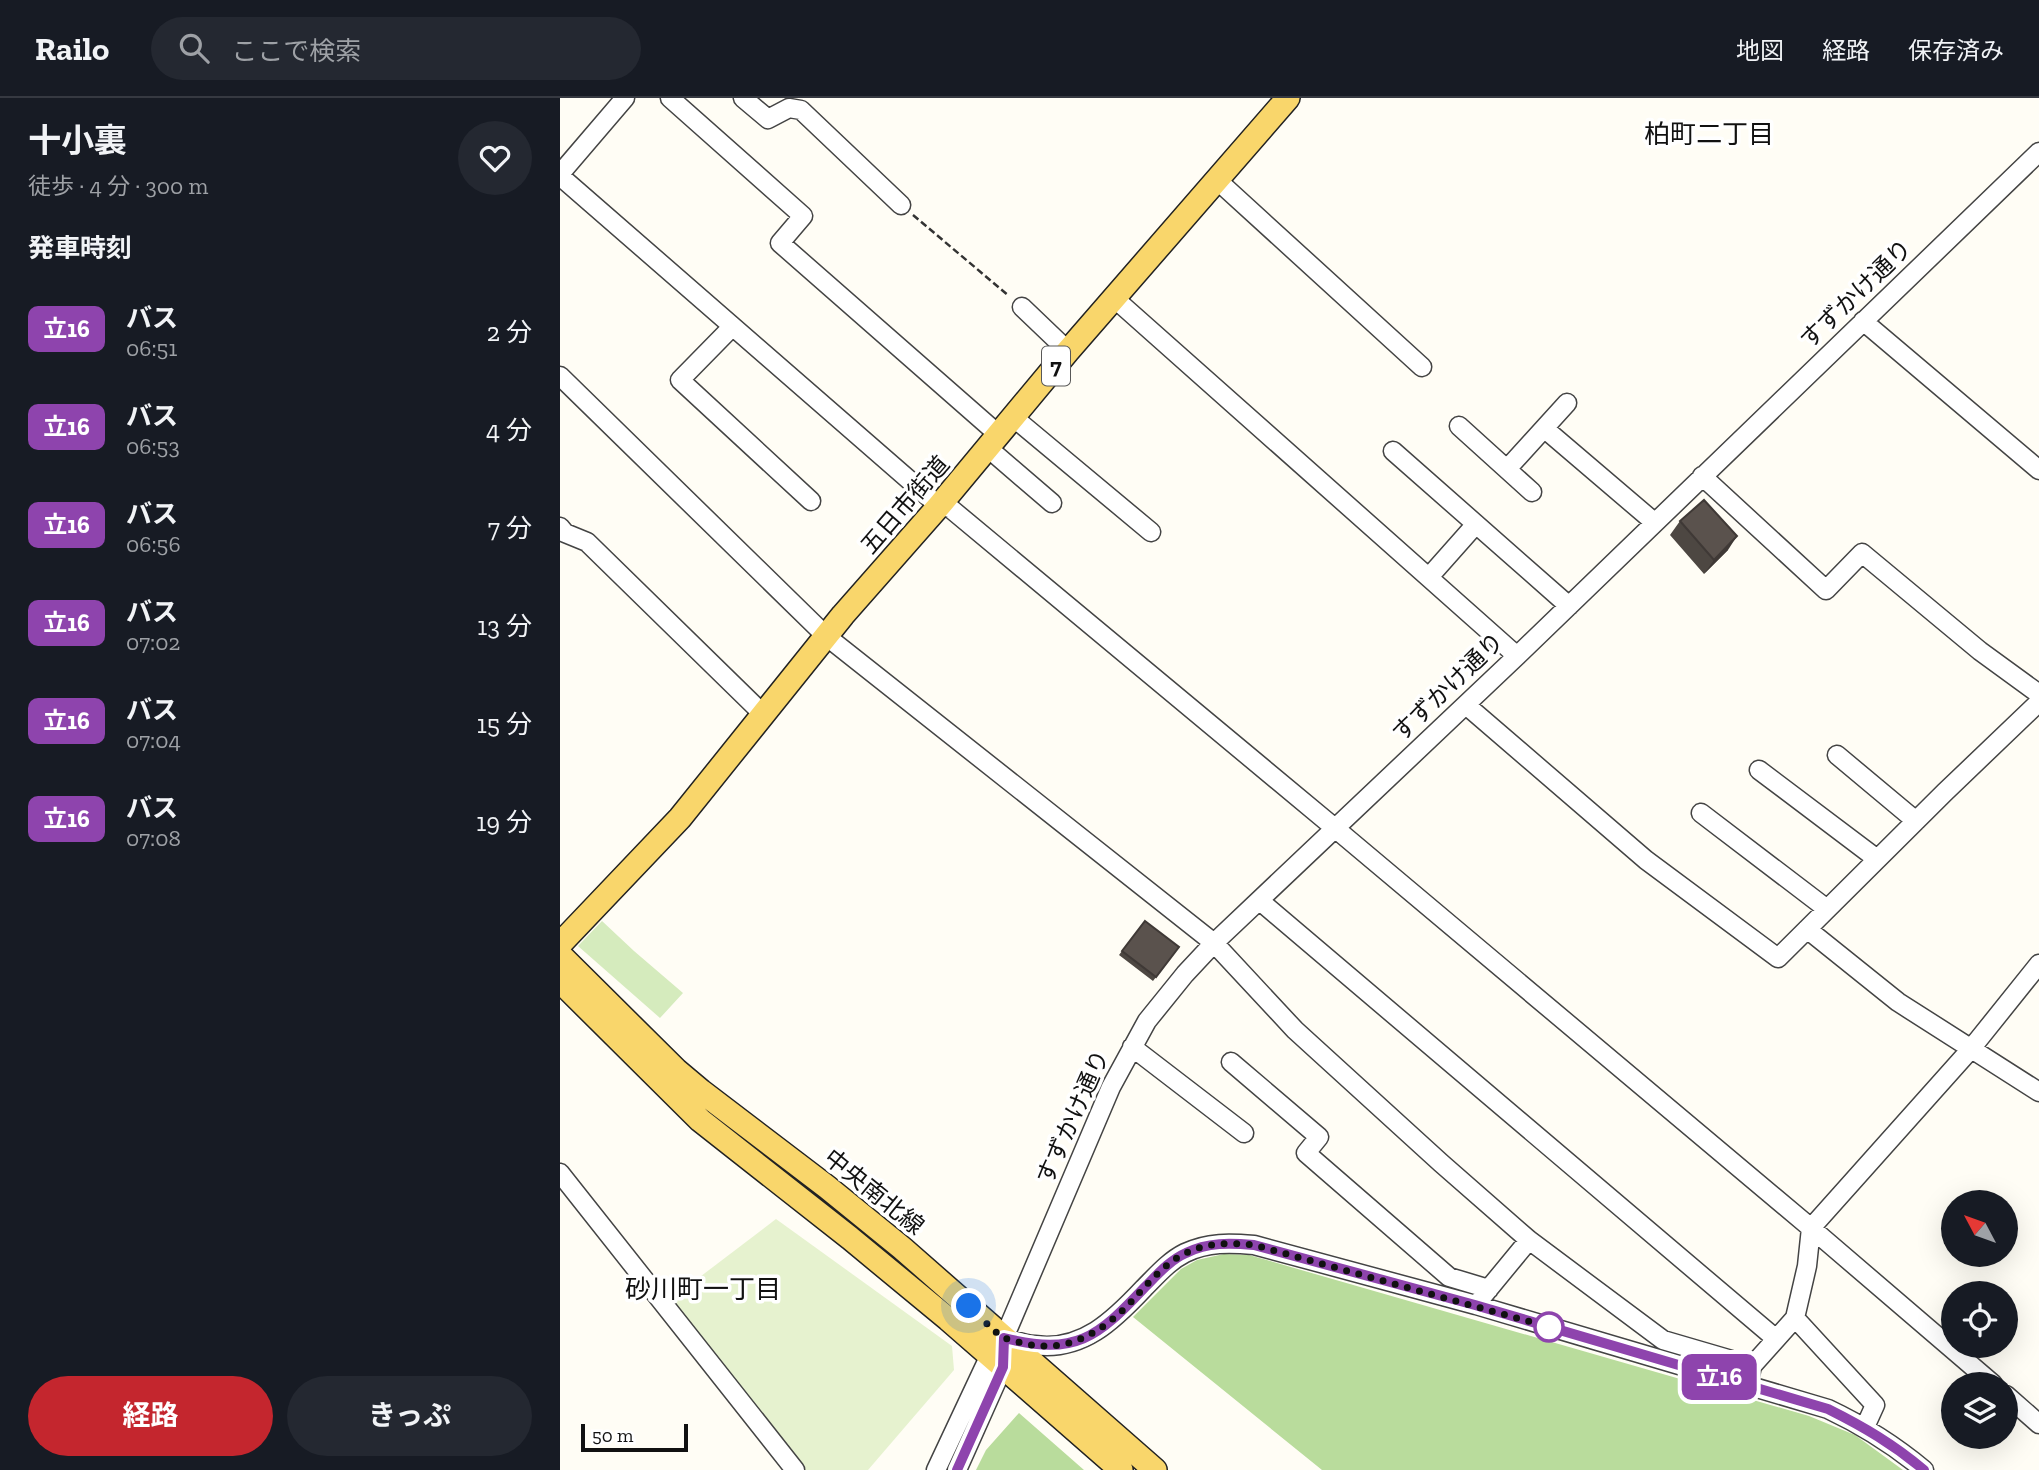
<!DOCTYPE html>
<html lang="ja">
<head>
<meta charset="utf-8">
<style>
	body { margin:0; font-family:"Zilla Slab","Noto Sans JP",serif; background:#242831; color:#f1f3f6; height:100vh; display:flex; flex-direction:column; font-size:26px; white-space:nowrap }
	* { box-sizing:border-box; margin:0 }
	p { font-size:23px; color:#9ea1a6 }
	.icon { flex:none; width:38px; height:38px; fill:none; stroke:currentColor; stroke-width:2; stroke-linecap:round; stroke-linejoin:round }
	.map { position:relative; flex:1; overflow:hidden }
	.panel { display:flex; flex-direction:column; background:#171b24; width:560px }
	.panel>* { flex:none }
	.badge { padding:0 14px; border-radius:10px; font-size:24px; line-height:46px }
	.needle { width:46px; rotate:311deg }
	.buttons { position:absolute; left:1381px; top:1092px; display:grid; gap:14px }
	.buttons a { display:grid; place-items:center; width:77px; height:77px; border-radius:50%; background:#171b24; box-shadow:0 7px 28px #0002; font-size:35px }
	.scale { position:absolute; left:21px; bottom:18px; width:107px; box-sizing:border-box; padding-left:7px; border:4px solid #111; border-top:0; font-size:19px; line-height:24px; white-space:nowrap; color:#111; -webkit-text-stroke:5px #fff; paint-order:stroke }
	.you { position:absolute; width:35px; height:35px; margin:-18px; border:5px solid #fff; border-radius:50%; background:#1a73e8; box-shadow:0 0 0 10px #1a73e833 }
	.map>.badge { position:absolute; translate:-50% -50%; box-shadow:0 0 0 4px #fff }
	h2 { padding:0 28px; font-size:26px; line-height:63px }
	.round { display:grid; place-items:center; flex:none; width:74px; height:74px; border-radius:37px; background:#242831 }
	.headline { display:flex; align-items:center; justify-content:space-between; height:119px; padding:0 28px }
	h1 { font-size:33px; font-weight:700; line-height:52px }
	.action { display:flex; gap:14px; margin-top:auto; padding:14px 28px }
	.action a { flex:1; height:80px; border-radius:42px; background:#c4262e; color:#fff; font-size:28px; font-weight:700; line-height:80px; text-align:center }
	.action a+a { background:#242831; color:#f1f3f6 }
	ul { padding:0; list-style:none }
	li { display:flex; align-items:center; gap:21px; height:98px; padding:0 28px }
	li div { flex:1 }
	li b { display:block; font-size:26px }
	li em { font-style:normal }
	li .badge { min-width:77px; font-weight:700; text-align:center }
	header { display:flex; align-items:center; gap:42px; box-sizing:border-box; height:98px; padding:0 35px; background:#171b24; border-bottom:2px solid #363941 }
	header strong { font-size:33px }
	nav { display:flex; gap:38px; margin-inline-start:auto; font-size:24px }
	.search { width:490px; height:63px; background:#242831; display:flex; align-items:center; gap:18px; box-sizing:border-box; padding:0 24px; border-radius:38px; color:#9ea1a6; font-size:26px }
	main { display:flex; flex:1; min-height:0 }
	.map>svg:first-child { display:block }
	.green { fill:#d5ebbd }
	.forest { fill:#b9dc9c }
	.pitch { fill:#e6f2cf }
	.lines { fill:none; stroke-linecap:round; stroke-linejoin:round }
	.minor-casing { stroke:#444; stroke-width:21 }
	.major-casing { stroke:#222; stroke-width:26 }
	.path { stroke:#333; stroke-width:2.5; stroke-dasharray:7 3.5; stroke-linecap:butt }
	.minor { stroke:#fff; stroke-width:18 }
	.major { stroke:#f9d66b; stroke-width:23 }
	.wall { fill:#4d4742 }
	.shaded-wall { fill:#3f3936 }
	.building { fill:#5a524d; stroke:#3f3936; stroke-width:2 }
	.line-casing { stroke:#fff; stroke-width:16 }
	.line { stroke:#8e44ad; stroke-width:10 }
	.walk { stroke:#111; stroke-width:7; stroke-dasharray:0 12.6 }
	.stop-dot { fill:#fff; stroke:#8e44ad; stroke-width:3.5 }
	.labels { text-anchor:middle; stroke-width:7; stroke-linejoin:round; paint-order:stroke }
	.shield { fill:#fff; stroke:#585858; stroke-width:2 }
	.shield-label { font-size:23px; font-weight:bold; fill:#111 }
	.street-label { font-size:24px; fill:#111; stroke:#fff }
	.neighbourhood-label { font-size:26px; fill:#111; stroke:#fff }
</style>
</head>
<body>
<header>
<strong>Railo</strong>
<div class="search"><svg class="icon" aria-label="search" viewBox="0 0 24 24"><circle cx="10" cy="10" r="6"/><path d="M15 15l6 6"/></svg>ここで検索</div>
<nav><a>地図</a><a>経路</a><a>保存済み</a></nav>
</header>
<main>
<section class="panel">
<div class="headline"><div><h1>十小裏</h1><p>徒歩 · 4 分 · 300 m</p></div><a class="round"><svg class="icon" aria-label="heart" viewBox="0 0 24 24"><path d="M12 20l-8-8c-3-5 5-10 8-4 3-6 11-1 8 4z"/></svg></a></div>
<h2>発車時刻</h2>
<ul>
<li><span class="badge" style="background:#8e44ad;color:#fff">立16</span><div><b>バス</b><p>06:51</p></div><em>2 分</em></li>
<li><span class="badge" style="background:#8e44ad;color:#fff">立16</span><div><b>バス</b><p>06:53</p></div><em>4 分</em></li>
<li><span class="badge" style="background:#8e44ad;color:#fff">立16</span><div><b>バス</b><p>06:56</p></div><em>7 分</em></li>
<li><span class="badge" style="background:#8e44ad;color:#fff">立16</span><div><b>バス</b><p>07:02</p></div><em>13 分</em></li>
<li><span class="badge" style="background:#8e44ad;color:#fff">立16</span><div><b>バス</b><p>07:04</p></div><em>15 分</em></li>
<li><span class="badge" style="background:#8e44ad;color:#fff">立16</span><div><b>バス</b><p>07:08</p></div><em>19 分</em></li>
</ul>
<div class="action"><a>経路</a><a>きっぷ</a></div>
</section>
<div class="map">
<svg width="1479" height="1372" viewBox="0 0 1479 1372">
	<rect width="100%" height="100%" fill="#fffdf5"/>
	<path class="green" d="M 42,823 L 74,853 L 123,895 L 100,920 L 18,848 Z"/>
	<path class="forest" d="M 664,1156 L 689,1157 L 1249,1318 L 1295,1337 L 1343,1372 L 762,1372 L 573,1219 L 621,1171 L 637,1162 Z
		M 459,1315 L 524,1372 L 416,1372 L 426,1352 Z"/>
	<path class="pitch" d="M 216,1121 L 392,1248 L 394,1272 L 308,1372 L 240,1372 L 107,1204 Z"/>
	<g class="lines">
		<g class="minor-casing">
			<path id="minor" d="M 110,0 L 243,118 L 220,145 L 439,337
				M 183,0 L 208,21 L 229,10 L 241,12 L 341,107
				M 0,76 L 65,0
				M 0,78 L 379,408 L 390,410 L 776,731 L 1251,1130 L 1433,1286
				M 657,82 L 862,269
				M 554,200 L 957,558
				M 462,209 L 508,253
				M 1303,223 L 1479,372
				M 172,229 L 120,282 L 251,403
				M 0,278 L 266,538 L 654,845 L 735,932 L 881,1065 L 969,1142 L 1103,1242 L 1192,1268 L 1188,1287
				M 453,319 L 591,434
				M 899,328 L 972,394
				M 985,331 L 1094,424
				M 428,350 L 492,405
				M 833,353 L 1009,508
				M 947,371 L 1007,305
				M 1142,378 L 1266,492 L 1302,455 L 1420,553 L 1479,596
				M 0,429 L 5,435 L 27,444 L 204,617
				M 869,479 L 916,426
				M 906,607 L 1086,762 L 1218,860 L 1385,694 L 1479,604
				M 1277,657 L 1356,723
				M 1199,672 L 1317,761
				M 1141,715 L 1267,811
				M 700,803 L 1216,1241
				M 1247,831 L 1338,904 L 1479,994
				M 572,949 L 684,1035
				M 671,964 L 759,1039 L 746,1055 L 889,1179 L 929,1191
				M 0,1075 L 235,1372
				M 922,1199 L 969,1142
				M 1235,1220 L 1315,1307 L 1305,1329
				M 448,1241 C 456,1243 465,1246 474,1247 C 522,1254 554,1222 584,1190 C 597,1177 609,1163 625,1155 C 648,1144 670,1145 694,1147 L 916,1207 L 1268,1311 C 1304,1328 1334,1347 1364,1372
				M 1192,1268 L 1235,1220 L 1247,1168 L 1251,1130 L 1410,952 L 1479,866
				M 1446,1297 L 1479,1326
				M 376,1372 L 430,1257 L 444,1240 L 551,989 L 587,923 L 625,876 L 654,845 L 957,558 L 1479,54
				M 397,1372 L 443,1269 L 443,1258"/>
		</g>
		<g class="major-casing">
			<path id="major" d="M 0,846 L 120,720 L 283,517 L 379,408 L 508,253 L 728,0
				M 0,857 L 116,972 L 141,993 L 267,1089 L 342,1150 L 595,1372
				M 0,883 L 140,1022 L 290,1140 L 388,1221 L 561,1372"/>
		</g>
		<path class="path" d="M 353,117 L 449,198"/>
		<use href="#minor" class="minor"/>
		<use href="#major" class="major"/>
	</g>
	<path class="wall" d="M 1120,423 L 1168,452 L 1144,476 L 1110,437 Z
		M 585,823 L 619,849 L 593,883 L 559,857 Z"/>
	<path class="shaded-wall" d="M 1177,438 L 1168,452 L 1144,476 L 1154,462 Z"/>
	<path class="building" d="M 1144,402 L 1177,438 L 1154,462 L 1120,423 Z
		M 585,823 L 619,849 L 596,879 L 562,853 Z"/>
	<g class="lines">
		<g class="line-casing">
			<path id="line" d="M 397,1372 L 443,1269 L 444,1240 C 516,1258 537,1240 585,1189 C 597,1177 610,1162 626,1155 C 648,1144 670,1145 694,1147 L 915,1207 L 1268,1311 C 1304,1329 1333,1346 1364,1372"/>
		</g>
		<use href="#line" class="line"/>
		<path class="walk" d="M 409,1208 C 419,1217 434,1235 445,1240 C 451,1243 459,1244 466,1246 C 508,1255 542,1234 570,1205 C 587,1187 604,1165 626,1155 C 648,1144 670,1145 694,1147 L 989,1229"/>
	</g>
	<circle class="stop-dot" cx="989" cy="1229" r="14"/>
	<g class="labels">
		<rect class="shield" x="482" y="248.5" width="28" height="39" rx="5"/>
		<g class="shield-label">
			<text x="496" y="276">7</text>
		</g>
		<g class="street-label">
			<text transform="translate(1296 196) rotate(-44)" y="8">すずかけ通り</text>
			<text transform="translate(345 407) rotate(-49)" y="8">五日市街道</text>
			<text transform="translate(888 589) rotate(-44)" y="8">すずかけ通り</text>
			<text transform="translate(513 1019) rotate(-66)" y="8">すずかけ通り</text>
			<text transform="translate(314 1094) rotate(39)" y="8">中央南北線</text>
		</g>
		<g class="neighbourhood-label">
			<text x="1149" y="45">柏町二丁目</text>
			<text x="143" y="1200">砂川町一丁目</text>
		</g>
	</g>
</svg>
<div class="buttons">
<a><svg class="needle" viewBox="-14 -14 28 28"><path d="M0-13l5 13h-10z" fill="#e53935"/><path d="M0 13l5-13h-10z" fill="#9ea1a6"/></svg></a>
<a><svg class="icon" aria-label="locate" viewBox="0 0 24 24"><circle cx="12" cy="12" r="6"/><path d="M12 2v4M12 18v4M2 12h4M18 12h4"/></svg></a>
<a><svg class="icon" aria-label="layers" viewBox="0 0 24 24"><path d="M12 4l9 5-9 5-9-5zM3 14l9 5 9-5"/></svg></a>
</div>
<div class="scale">50 m</div>
<div class="you" style="left:409px;top:1208px"></div>
<b class="badge" style="left:1159px;top:1279px;background:#8e44ad;color:#fff">立16</b>
</div>
</main>
</body>
</html>
